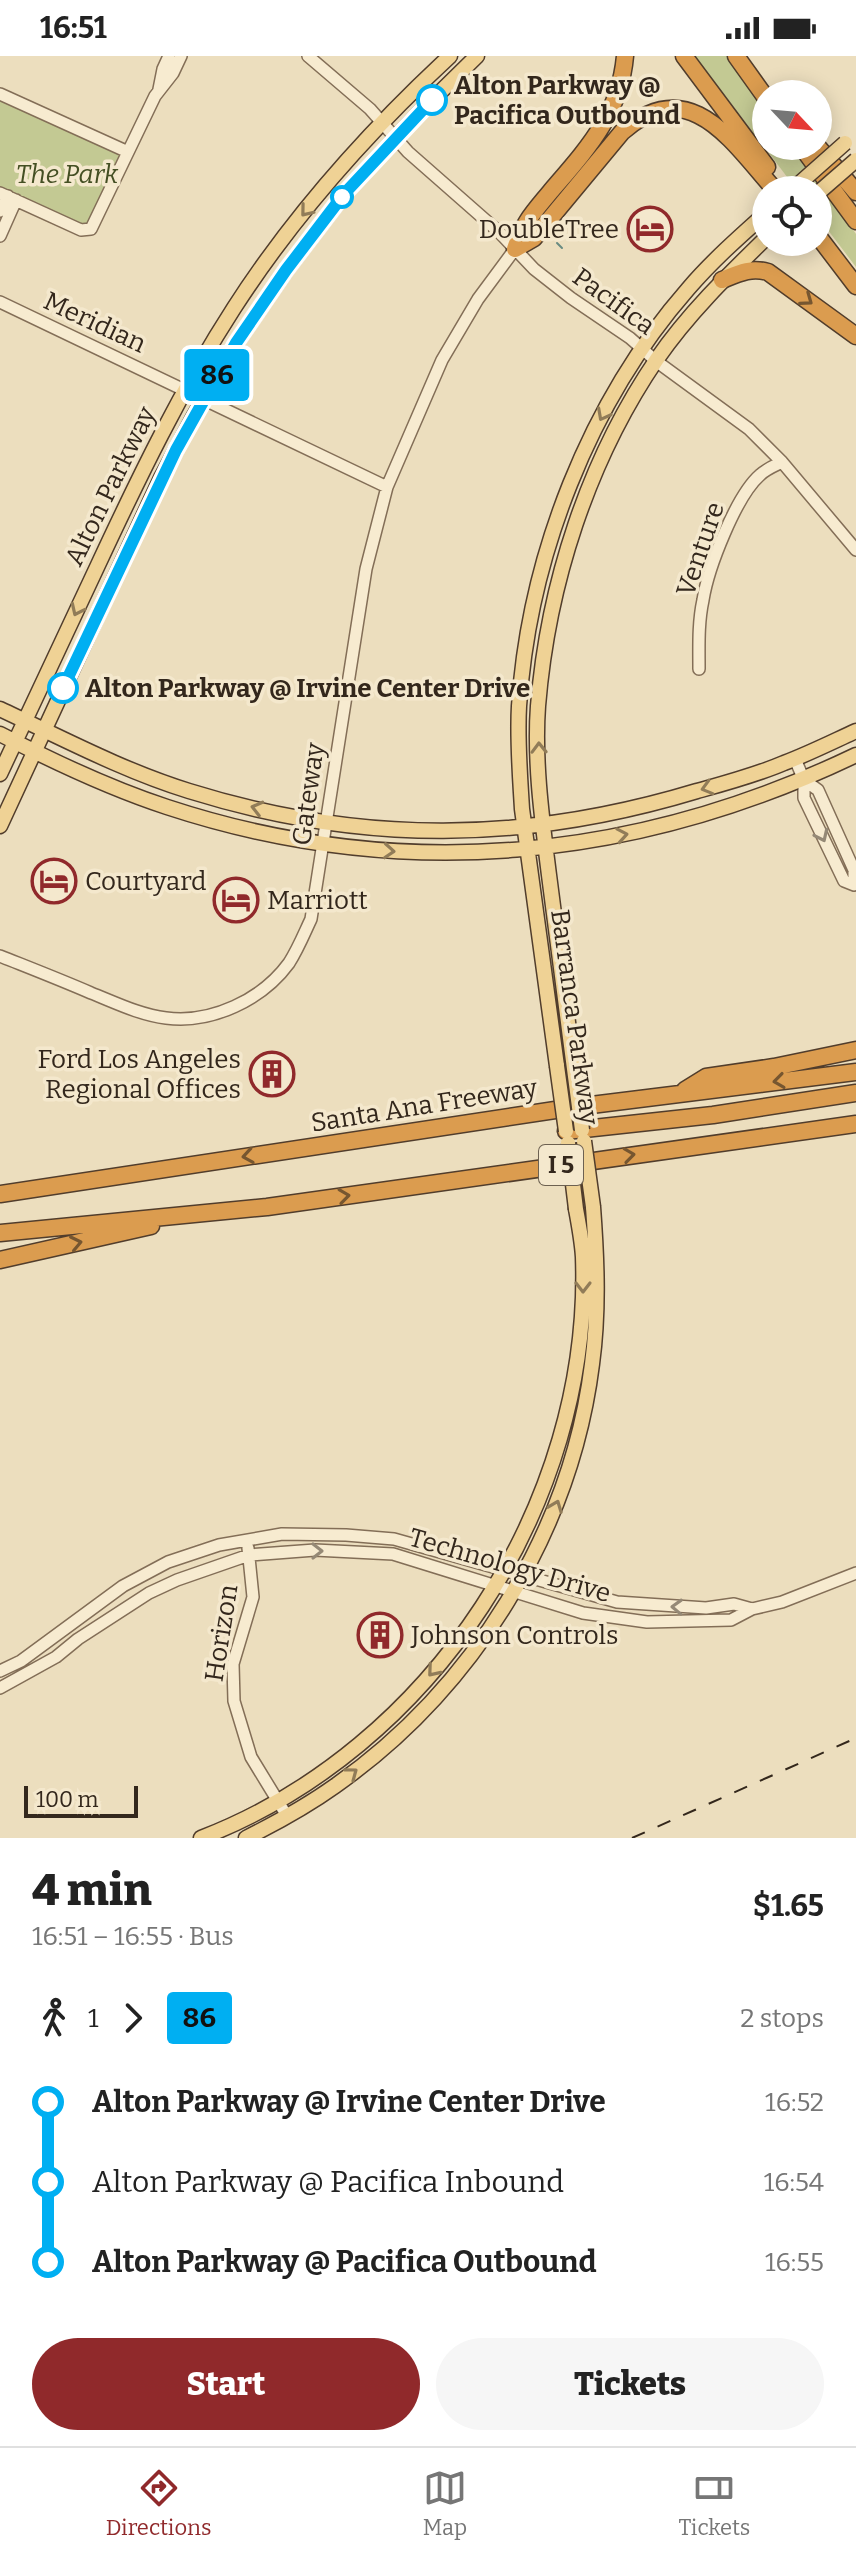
<!DOCTYPE html>
<html lang="en">
<head>
<meta charset="utf-8">
<style>
	body { margin:0; font-family:Bitter,serif; background:#f6f6f6; color:#222; height:100vh; display:flex; flex-direction:column; font-size:30px; white-space:nowrap }
	* { box-sizing:border-box; margin:0 }
	p { font-size:26px; color:#767676 }
	.icon { flex:none; width:44px; height:44px; fill:none; stroke:currentColor; stroke-width:2; stroke-linecap:round; stroke-linejoin:round }
	.map { position:relative; height:1782px; overflow:hidden }
	.drawer { display:flex; flex-direction:column; background:#fff; flex:1 }
	.drawer>* { flex:none }
	.badge { padding:0 16px; border-radius:6px; font-size:28px; line-height:52px }
	.needle { width:52px; rotate:116deg }
	.buttons { position:absolute; left:752px; top:24px; display:grid; gap:16px }
	.buttons a { display:grid; place-items:center; width:80px; height:80px; border-radius:50%; background:#fff; box-shadow:0 4px 20px #0003; font-size:40px }
	.scale { position:absolute; left:24px; bottom:20px; width:114px; box-sizing:border-box; padding-left:8px; border:4px solid #33271c; border-top:0; font-size:22px; line-height:28px; white-space:nowrap; color:#33271c; -webkit-text-stroke:6px #f4e8cd; paint-order:stroke }
	.map>.badge { position:absolute; translate:-50% -50%; box-shadow:0 0 0 4px #fff }
	.legs { display:flex; align-items:center; gap:12px; height:88px; padding:0 32px; font-size:26px }
	.legs p { margin-inline-start:auto }
	.head { display:flex; align-items:center; justify-content:space-between; height:136px; padding:0 32px }
	h1 { font-size:44px; font-weight:800; line-height:60px }
	.cta { display:flex; gap:16px; margin-top:auto; padding:16px 32px }
	.cta a { flex:1; height:92px; border-radius:48px; background:#90292b; color:#fff; font-size:32px; font-weight:800; line-height:92px; text-align:center }
	.cta a+a { background:#f6f6f6; color:#222 }
	ul { padding:0 32px; list-style:none }
	li { display:flex; align-items:center; gap:28px; height:80px; font-size:30px }
	li i { display:grid; place-items:center; width:12px; height:100%; margin:0 10px; background:currentColor }
	li i::after { content:''; width:20px; height:20px; margin:-10px; border:6px solid; border-radius:50%; background:#fff }
	li p { margin-inline-start:auto }
	li:first-child i { background:linear-gradient(#0000 50%,currentColor 0) }
	li:last-child i { background:linear-gradient(currentColor 50%,#0000 0) }
	.status { display:flex; justify-content:space-between; align-items:center; height:56px; padding:0 40px; background:#fff; direction:ltr }
	.status svg { height:22px; fill:currentColor }
	.tabs { display:flex; justify-content:space-around; align-items:center; height:112px; border-top:2px solid #e0e0e0; background:#fff; font-size:22px; color:#767676 }
	.tabs a { display:grid; justify-items:center; gap:4px }
	.tabs .on { color:#90292b }
	.map>svg:first-child { display:block }
	.green { fill:#c3c993 }
	.lines { fill:none; stroke-linecap:round; stroke-linejoin:round }
	.stream { stroke:#698b82; stroke-width:2 }
	.minor-casing { stroke:#836e57; stroke-width:14 }
	.major-casing { stroke:#513d2c; stroke-width:17 }
	.highway-casing { stroke:#513d2c; stroke-width:19 }
	.minor { stroke:#f7ebd0; stroke-width:11 }
	.major { stroke:#efd295; stroke-width:14 }
	.highway { stroke:#db9c4f; stroke-width:16 }
	.rail { stroke:#33271c; stroke-width:2; stroke-dasharray:14 14; stroke-linecap:butt }
	.major-bridge-casing { stroke:#513d2c; stroke-width:17; stroke-linecap:butt }
	.major-bridge { stroke:#efd295; stroke-width:14 }
	.oneway { stroke:#917c58 }
	.oneway2 { stroke:#765630 }
	.oneway3 { stroke:#958976 }
	.line-1-casing { stroke:#fff; stroke-width:18 }
	.line-1 { stroke:#00aff2; stroke-width:12 }
	.stop-1-dot { fill:#fff; stroke:#00aff2; stroke-width:4 }
	.labels { text-anchor:middle; stroke-width:7; stroke-linejoin:round; paint-order:stroke }
	.shield { fill:#f4e8cd; stroke:#6d6151; stroke-width:2 }
	.shield-label { font-size:24px; font-weight:bold; fill:#33271c }
	.stop-label { font-size:26px; font-weight:bold; fill:#33271c; stroke:#f4e8cd; text-anchor:start }
	.park-label { font-size:26px; font-style:italic; fill:#444f23; stroke:#f4e8cd }
	.poi-label { font-size:26px; fill:#33271c; stroke:#f4e8cd; text-anchor:start }
	.street-label { font-size:26px; fill:#33271c; stroke:#f4e8cd }
</style>
</head>
<body>
<div class="status"><b>16:51</b><svg viewBox="0 0 49 12"><path d="M0 12V9h3v3zM5 12V6h3v6zM10 12V3h3v9zM15 12V0h3v12zM26 1h20v11H26zM47 4h2v5h-2z"/></svg></div>
<div class="map">
<svg width="856" height="1782" viewBox="0 0 856 1782">
	<rect width="100%" height="100%" fill="#ecdebe"/>
	<path class="green" d="M 695,0 L 728,0 L 766,51 L 766,90 L 795,90 L 856,178 L 856,211 L 818,161 L 818,134 L 797,134 Z
		M 0,38 L 128,96 L 91,173 L 0,137 Z"/>
	<g class="lines">
		<path class="stream" d="M 557,187 L 562,192"/>
		<g class="minor-casing">
			<path id="minor" d="M 308,0 L 370,53 L 408,96 L 499,176 L 534,213 L 571,242 L 630,282 L 656,305 L 749,373 L 782,406 L 856,494
				M 159,33 L 163,13 L 169,0
				M 0,38 L 128,96
				M 0,137 L 81,174 L 91,173 L 155,40 L 173,17 L 181,0
				M 0,155 L 8,140
				M 0,180 L 16,144
				M 0,246 L 387,431
				M 699,613 C 699,590 698,567 703,544 C 708,512 736,440 760,419 C 766,413 774,410 782,406
				M 795,703 L 804,724 L 804,742 L 844,825 L 854,829 L 854,814 L 818,734 L 804,724
				M 0,900 C 30,912 61,924 91,937 C 114,946 140,959 166,962 C 211,968 262,944 289,907 C 298,893 304,878 311,863 L 366,513 L 387,431 L 442,304 L 478,243 L 515,193
				M 248,1492 L 253,1541 L 233,1608 L 234,1645 L 251,1701 L 287,1760
				M 0,1615 L 21,1605 L 123,1530 L 168,1506 L 219,1489 L 282,1478 L 346,1479 L 394,1483 L 617,1546 L 706,1552 L 734,1548 L 752,1553
				M 0,1632 L 56,1601 L 78,1583 L 149,1537 L 177,1524 L 249,1499 L 315,1494 L 393,1498 L 583,1557 L 647,1566 L 731,1564 L 752,1553 L 782,1546 L 856,1517"/>
		</g>
		<g class="major-casing">
			<path id="major" d="M 0,653 C 62,682 124,715 189,735 C 362,789 525,787 697,735 C 726,727 756,719 784,707 C 808,698 832,686 856,675
				M 0,678 C 54,706 109,732 167,751 C 401,828 635,805 856,699
				M 0,718 C 33,648 65,579 98,509 C 139,421 181,334 234,252 C 294,159 369,75 450,0
				M 0,770 L 161,422 L 194,360 L 236,287 L 286,214 L 344,138 L 421,55 L 477,0
				M 573,1005 C 565,943 557,881 549,819 C 542,763 534,705 538,650 C 548,528 588,404 657,303 C 688,258 727,220 766,182
				M 557,1010 L 522,753 C 520,719 517,684 519,650 C 529,501 589,346 688,233 C 711,206 739,181 766,157
				M 201,1782 C 432,1693 592,1448 583,1201 C 582,1185 579,1169 576,1153
				M 246,1782 C 276,1767 307,1750 335,1730 C 473,1633 571,1476 592,1308 C 599,1256 597,1204 593,1151"/>
		</g>
		<g class="highway-casing">
			<path id="highway" d="M 684,0 L 767,111
				M 736,0 L 766,42
				M 801,90 L 856,165
				M 817,90 L 856,136
				M 818,180 L 856,230
				M 515,193 L 534,182 L 622,76 C 690,16 732,86 775,134
				M 515,193 C 524,165 533,157 551,135 C 587,93 620,58 625,0
				M 722,224 C 739,217 751,211 768,216 L 856,280
				M 685,1034 L 706,1021 L 774,1011 L 856,994
				M 566,1075 L 713,1059 L 856,1037
				M 0,1138 L 575,1051 L 856,1016
				M 0,1177 L 267,1151 L 856,1068
				M 0,1204 L 151,1170"/>
		</g>
		<use href="#minor" class="minor"/>
		<use href="#major" class="major"/>
		<use href="#highway" class="highway"/>
		<path class="rail" d="M 632,1782 L 856,1682"/>
		<g class="major-bridge-casing">
			<path id="major-bridge" d="M 792,134 L 845,87
				M 818,137 L 856,104
				M 573,1005 L 582,1074
				M 557,1010 L 566,1075
				M 584,1085 L 593,1151
				M 568,1087 L 576,1153"/>
		</g>
		<use href="#major-bridge" class="major-bridge"/>
	</g>
	<defs><path id="oneway-chevron" d="M-2-3.5L2.5 0L-2 3.5" fill="none" stroke-width="1.6" stroke-linecap="round" stroke-linejoin="round" transform="scale(2)"/></defs>
	<g class="oneway">
		<use href="#oneway-chevron" transform="translate(306 155) rotate(129)"/>
		<use href="#oneway-chevron" transform="translate(603 359) rotate(118)"/>
		<use href="#oneway-chevron" transform="translate(77 554) rotate(115)"/>
		<use href="#oneway-chevron" transform="translate(539 692) rotate(-91)"/>
		<use href="#oneway-chevron" transform="translate(707 732) rotate(164)"/>
		<use href="#oneway-chevron" transform="translate(257 752) rotate(-166)"/>
		<use href="#oneway-chevron" transform="translate(622 779) rotate(-10)"/>
		<use href="#oneway-chevron" transform="translate(389 795) rotate(4)"/>
		<use href="#oneway-chevron" transform="translate(583 1231) rotate(90)"/>
		<use href="#oneway-chevron" transform="translate(556 1450) rotate(-69)"/>
		<use href="#oneway-chevron" transform="translate(433 1615) rotate(130)"/>
		<use href="#oneway-chevron" transform="translate(352 1717) rotate(-37)"/>
	</g>
	<g class="oneway2">
		<use href="#oneway-chevron" transform="translate(807 244) rotate(36)"/>
		<use href="#oneway-chevron" transform="translate(779 1025) rotate(172)"/>
		<use href="#oneway-chevron" transform="translate(629 1099) rotate(-8)"/>
		<use href="#oneway-chevron" transform="translate(248 1100) rotate(171)"/>
		<use href="#oneway-chevron" transform="translate(344 1140) rotate(-8)"/>
		<use href="#oneway-chevron" transform="translate(76 1187) rotate(-12)"/>
	</g>
	<g class="oneway3">
		<use href="#oneway-chevron" transform="translate(822 780) rotate(65)"/>
		<use href="#oneway-chevron" transform="translate(317 1495)"/>
		<use href="#oneway-chevron" transform="translate(677 1551) rotate(-178)"/>
	</g>
	<g class="lines">
		<g class="line-1-casing">
			<path id="line-1" d="M 63,632 L 176,394 L 236,287 L 286,214 L 344,138 L 432,44"/>
		</g>
		<use href="#line-1" class="line-1"/>
	</g>
	<defs>
		<g id="hotel-ring" transform="scale(2.3)"><circle r="9.5" fill="#f4e8cd" stroke="#90292b" stroke-width="1.5"/><path d="M-6-4.5h1.5V1H6V5H4.5V3h-9V5H-6ZM-4 0a1.8 1.8 0 1 1 3.6 0ZM.5 0V-2.5h3Q6-2.5 6 0Z" fill="#90292b"/></g>
		<g id="building-ring" transform="scale(2.3)"><circle r="9.5" fill="#f4e8cd" stroke="#90292b" stroke-width="1.5"/><path d="M-4-6H4V6H1V3H-1V6H-4ZM-2.5-4.3h1.7v1.8h-1.7ZM.8-4.3h1.7v1.8H.8ZM-2.5-1h1.7V.8h-1.7ZM.8-1h1.7V.8H.8Z" fill="#90292b"/></g>
	</defs>
	<g fill-rule="evenodd">
		<use href="#hotel-ring" x="650" y="173"/>
		<use href="#hotel-ring" x="54" y="825"/>
		<use href="#hotel-ring" x="236" y="844"/>
		<use href="#building-ring" x="272" y="1018"/>
		<use href="#building-ring" x="380" y="1579"/>
	</g>
	<g class="stop-1-dot">
		<circle cx="432" cy="44" r="14"/>
		<circle cx="342" cy="141" r="10"/>
		<circle cx="63" cy="632" r="14"/>
	</g>
	<g class="labels">
		<rect class="shield" x="539" y="1089" width="44" height="40" rx="6"/>
		<g class="shield-label">
			<text x="561" y="1117">I 5</text>
		</g>
		<g class="stop-label">
			<text x="454" y="38">Alton Parkway @<tspan x="454" dy="30">Pacifica Outbound</tspan></text>
			<text x="85" y="641">Alton Parkway @ Irvine Center Drive</text>
		</g>
		<g class="park-label">
			<text x="67" y="127">The Park</text>
		</g>
		<g class="poi-label">
			<text x="619" y="182" text-anchor="end">DoubleTree</text>
			<text x="85" y="834">Courtyard</text>
			<text x="267" y="853">Marriott</text>
			<text x="241" y="1012" text-anchor="end">Ford Los Angeles<tspan x="241" dy="30">Regional Offices</tspan></text>
			<text x="411" y="1588">Johnson Controls</text>
		</g>
		<g class="street-label">
			<text transform="translate(614 245) rotate(36)" y="9">Pacifica</text>
			<text transform="translate(95 266) rotate(25)" y="9">Meridian</text>
			<text transform="translate(110 430) rotate(-64)" y="9">Alton Parkway</text>
			<text transform="translate(700 493) rotate(-71)" y="9">Venture</text>
			<text transform="translate(308 738) rotate(-82)" y="9">Gateway</text>
			<text transform="translate(575 961) rotate(82)" y="9">Barranca Parkway</text>
			<text transform="translate(424 1049) rotate(-9)" y="9">Santa Ana Freeway</text>
			<text transform="translate(510 1509) rotate(16)" y="9">Technology Drive</text>
			<text transform="translate(221 1577) rotate(-81)" y="9">Horizon</text>
		</g>
	</g>
</svg>
<div class="buttons">
<a><svg class="needle" viewBox="-14 -14 28 28"><path d="M0-13l5 13h-10z" fill="#e53935"/><path d="M0 13l5-13h-10z" fill="#767676"/></svg></a>
<a><svg class="icon" aria-label="locate" viewBox="0 0 24 24"><circle cx="12" cy="12" r="6"/><path d="M12 2v4M12 18v4M2 12h4M18 12h4"/></svg></a>
</div>
<div class="scale">100 m</div>
<b class="badge" style="left:217px;top:319px;background:#00aff2;color:#111">86</b>
</div>
<section class="drawer">
<div class="head"><div><h1>4 min</h1><p>16:51 – 16:55 · Bus</p></div><b>$1.65</b></div>
<div class="legs"><svg class="icon" aria-label="walk" viewBox="0 0 24 24"><circle cx="13" cy="4" r="2"/><path d="M13 8l-2 6 4 7M11 14l-3 7M7 12l3-4h3l4 4"/></svg>1<svg class="icon" aria-label="forward" viewBox="0 0 24 24"><path d="M9 5l7 7-7 7"/></svg><b class="badge" style="background:#00aff2;color:#111">86</b><p>2 stops</p></div>
<ul>
<li><i style="color:#00aff2"></i><b>Alton Parkway @ Irvine Center Drive</b><p>16:52</p></li>
<li><i style="color:#00aff2"></i><span>Alton Parkway @ Pacifica Inbound</span><p>16:54</p></li>
<li><i style="color:#00aff2"></i><b>Alton Parkway @ Pacifica Outbound</b><p>16:55</p></li>
</ul>
<div class="cta"><a>Start</a><a>Tickets</a></div>
</section>
<nav class="tabs">
<a class="on"><svg class="icon" aria-label="directions" viewBox="0 0 24 24"><path d="M12 3l9 9-9 9-9-9zM9 14v-3h6M13 9l2 2-2 2"/></svg>Directions</a>
<a><svg class="icon" aria-label="map" viewBox="0 0 24 24"><path d="M3 6l6-2 6 2 6-2v14l-6 2-6-2-6 2zM9 4v14M15 6v14"/></svg>Map</a>
<a><svg class="icon" aria-label="tickets" viewBox="0 0 24 24"><path d="M3 7h18v10H3zM15 7v10"/></svg>Tickets</a>
</nav>
</body>
</html>
